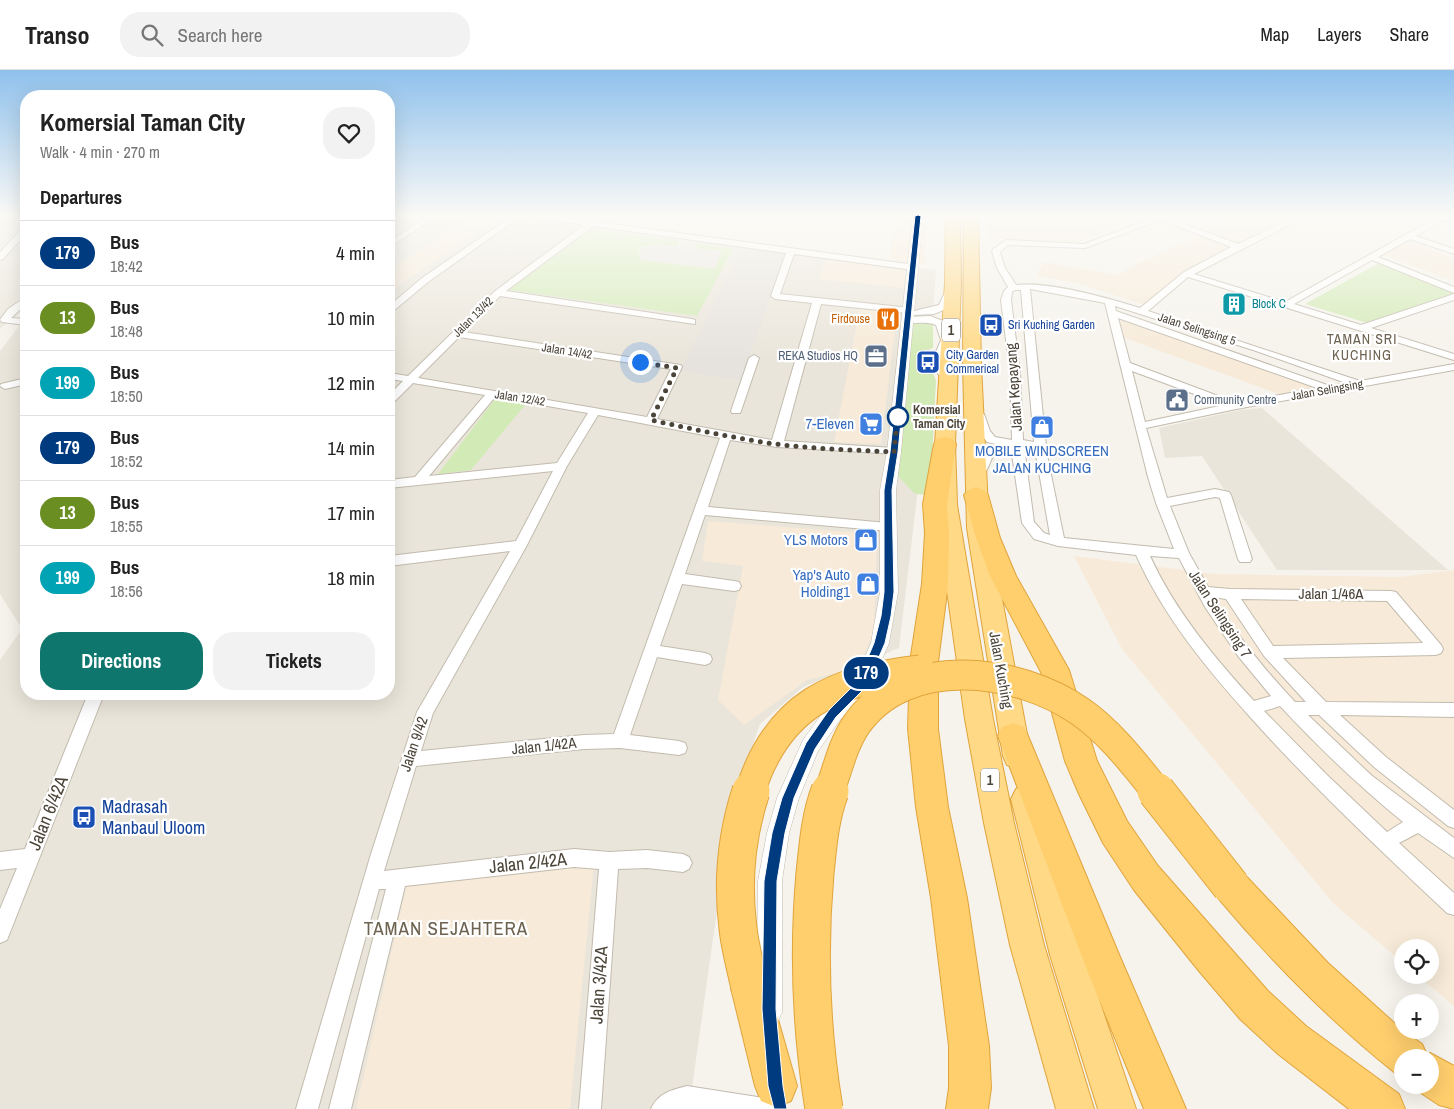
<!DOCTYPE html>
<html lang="en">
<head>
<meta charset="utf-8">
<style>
	body { margin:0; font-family:"Archivo Narrow",sans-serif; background:#f2f2f2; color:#222; height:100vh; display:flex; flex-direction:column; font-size:19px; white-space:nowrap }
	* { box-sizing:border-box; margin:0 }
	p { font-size:16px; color:#767676 }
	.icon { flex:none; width:28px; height:28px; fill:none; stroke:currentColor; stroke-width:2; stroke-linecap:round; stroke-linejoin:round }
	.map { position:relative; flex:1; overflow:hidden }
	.side { position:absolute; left:20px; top:20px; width:375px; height:610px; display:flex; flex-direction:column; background:#fff; border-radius:20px; box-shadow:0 5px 20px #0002 }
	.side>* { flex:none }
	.badge { padding:0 10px; border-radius:16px; font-size:18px; line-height:32px }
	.controls { position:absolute; left:1394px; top:869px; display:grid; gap:10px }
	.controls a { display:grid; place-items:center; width:45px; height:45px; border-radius:50%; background:#fff; box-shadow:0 5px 20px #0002; font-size:25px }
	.you { position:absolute; width:25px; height:25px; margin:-12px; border:4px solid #fff; border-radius:50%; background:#1a73e8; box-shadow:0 0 0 8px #1a73e833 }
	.map>.badge { position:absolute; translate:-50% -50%; box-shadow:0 0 0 2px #fff }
	h2 { padding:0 20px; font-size:19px; line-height:45px }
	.round { display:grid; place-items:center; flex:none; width:52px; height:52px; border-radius:20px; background:#f2f2f2 }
	.headline { display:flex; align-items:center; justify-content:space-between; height:85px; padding:0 20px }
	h1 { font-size:24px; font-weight:700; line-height:38px }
	.cta { display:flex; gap:10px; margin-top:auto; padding:10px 20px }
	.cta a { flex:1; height:58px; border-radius:20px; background:#0f766e; color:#fff; font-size:20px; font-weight:700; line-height:58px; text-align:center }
	.cta a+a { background:#f2f2f2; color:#222 }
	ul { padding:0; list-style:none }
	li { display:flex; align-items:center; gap:15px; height:65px; padding:0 20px; border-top:1px solid #e0e0e0 }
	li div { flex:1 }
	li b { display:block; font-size:19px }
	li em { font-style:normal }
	li .badge { min-width:55px; font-weight:700; text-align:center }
	header { display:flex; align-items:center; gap:30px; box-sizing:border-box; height:70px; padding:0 25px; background:#fff; border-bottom:1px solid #e0e0e0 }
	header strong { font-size:24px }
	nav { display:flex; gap:28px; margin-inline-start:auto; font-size:18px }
	.search { width:350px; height:45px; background:#f2f2f2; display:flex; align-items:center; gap:12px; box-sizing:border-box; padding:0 18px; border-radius:20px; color:#767676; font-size:19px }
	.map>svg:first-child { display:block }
	.residential { fill:#eae5da }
	.commercial { fill:#f7ead8 }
	.industrial { fill:#e6e2dd }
	.green { fill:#d2eab5 }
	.parking { fill:#e5e3e0 }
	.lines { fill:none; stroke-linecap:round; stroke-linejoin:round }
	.minor-casing { stroke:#c2bbae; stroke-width:2 }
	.tertiary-casing { stroke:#c2bbae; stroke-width:1 }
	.trunk-casing { stroke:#e0a43c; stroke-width:2 }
	.motorway-casing { stroke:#e0a43c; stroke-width:2 }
	.minor { fill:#fff; fill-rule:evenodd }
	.tertiary { fill:#fff; fill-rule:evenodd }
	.trunk { fill:#ffd985; fill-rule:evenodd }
	.motorway { fill:#ffcf6e; fill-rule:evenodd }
	.motorway-bridge-far1-casing { stroke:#e0a43c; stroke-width:31; stroke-linecap:butt }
	.motorway-bridge-casing { stroke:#e0a43c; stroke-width:39; stroke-linecap:butt }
	.motorway-bridge-far1 { stroke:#ffcf6e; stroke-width:29 }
	.motorway-bridge { stroke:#ffcf6e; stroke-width:37 }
	.line { fill:#003b80; stroke:#fff }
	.walk { stroke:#4b4439; stroke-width:5; stroke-dasharray:0 9 }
	.stop-dot { fill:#fff; stroke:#003b80; stroke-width:2.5 }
	.labels { text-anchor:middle; stroke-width:4.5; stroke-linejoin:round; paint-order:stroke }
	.far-culture-label { font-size:12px; fill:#0d838f; stroke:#fff; text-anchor:start }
	.far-street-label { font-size:12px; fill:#4b4439; stroke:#fff }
	.far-food-label { font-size:12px; fill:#c56008; stroke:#fff; text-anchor:end }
	.far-transit-label { font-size:12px; fill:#164399; stroke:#fff; text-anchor:start }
	.far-service-label { font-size:12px; fill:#4e5e75; stroke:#fff; text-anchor:end }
	.far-stop-label { font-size:12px; font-weight:bold; fill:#4b4439; stroke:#fff; text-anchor:start }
	.shield { fill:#fff; stroke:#817c74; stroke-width:1 }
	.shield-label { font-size:14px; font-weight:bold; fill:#4b4439 }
	.far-neighbourhood-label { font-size:14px; letter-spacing:1px; fill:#6e6250; stroke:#fff }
	.street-label { font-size:15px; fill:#4b4439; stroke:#fff }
	.shop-label { font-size:15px; fill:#366cbe; stroke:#fff; text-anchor:end }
	.near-transit-label { font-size:18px; fill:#164399; stroke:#fff; text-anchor:start }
	.near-street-label { font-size:18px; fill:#4b4439; stroke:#fff }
	.near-neighbourhood-label { font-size:19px; letter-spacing:1px; fill:#6e6250; stroke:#fff }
</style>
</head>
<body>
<header>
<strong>Transo</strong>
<div class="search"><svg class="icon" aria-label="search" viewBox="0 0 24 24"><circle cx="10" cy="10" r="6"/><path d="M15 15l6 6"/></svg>Search here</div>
<nav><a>Map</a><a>Layers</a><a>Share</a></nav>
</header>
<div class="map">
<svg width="1454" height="1039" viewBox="0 0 1454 1039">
	<rect width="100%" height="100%" fill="#f6f3ec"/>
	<path class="residential" d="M 0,146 L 26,146 L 26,238 L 0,259 Z
		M 389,146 L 530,147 L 936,200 L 922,385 L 899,578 L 803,617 L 760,654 L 732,734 L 689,1039 L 0,1039 L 0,590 L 22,559 L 0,524 L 0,281 L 26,247 L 26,624 L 389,624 Z
		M 1262,338 L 1448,500 L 1277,500 L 1202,386 L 1165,388 L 1159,358 L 1240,340 Z"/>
	<path class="commercial" d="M 475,146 L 501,146 L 389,222 L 389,200 Z
		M 895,146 L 927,146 L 925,194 L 889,190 Z
		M 994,146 L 1140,146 L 1073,174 L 987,168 L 987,157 Z
		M 1237,146 L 1299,146 L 1246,170 L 1182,204 L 1145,235 L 1077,213 L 1037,206 L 1043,192 L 1119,205 L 1131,197 Z
		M 1406,170 L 1454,188 L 1454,211 L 1381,184 Z
		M 827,187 L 907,198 L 904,218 L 819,209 Z
		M 860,238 L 897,242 L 881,374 L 834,372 Z
		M 1116,246 L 1320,318 L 1282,325 L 1122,267 Z
		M 708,451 L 877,464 L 874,563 L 858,598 L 807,610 L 744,655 L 718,630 L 743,496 L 702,491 Z
		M 1074,486 L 1215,504 L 1401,507 L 1454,500 L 1454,936 L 1417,905 L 1430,905 L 1430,878 L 1402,878 L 1402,892 L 1334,834 L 1122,579 Z
		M 594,794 L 570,1039 L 356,1039 L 407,814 Z"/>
	<path class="industrial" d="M 741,179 L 786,184 L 741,310 L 680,301 Z"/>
	<path class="green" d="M 591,159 L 680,171 L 676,177 L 657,174 L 642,177 L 638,182 L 641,190 L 714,199 L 723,181 L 693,178 L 696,174 L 733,179 L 697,246 L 509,220 Z
		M 1379,193 L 1454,223 L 1367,253 L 1305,234 Z
		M 912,249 L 933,253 L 933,278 L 924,280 L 921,296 L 931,297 L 936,311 L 930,425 L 915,424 L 898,406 Z
		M 495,329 L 526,334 L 471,400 L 438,404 Z"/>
	<path class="parking" d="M 656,175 L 721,182 L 713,197 L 642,188 L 644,185 L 640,182 L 644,177 Z"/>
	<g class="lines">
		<g class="minor-casing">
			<path id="minor" d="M 429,146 L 438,146 L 389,177 L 389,172 Z
				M 512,146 L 521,146 L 428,212 L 392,242 L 389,243 L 389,236 L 422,208 Z
				M 529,146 L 553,146 L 916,195 L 917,197 L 913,200 L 794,184 L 780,224 L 911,238 L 913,240 L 908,243 L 821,234 L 784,371 L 894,378 L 898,380 L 900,382 L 898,384 L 777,377 L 730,370 L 708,437 L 888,453 L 894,457 L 888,461 L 705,445 L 685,504 L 734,511 L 739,512 L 741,516 L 739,520 L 734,521 L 682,514 L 660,576 L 705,583 L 710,585 L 712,589 L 710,593 L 705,595 L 657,587 L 630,665 L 679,671 L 685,673 L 687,678 L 685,683 L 679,685 L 620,678 L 584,679 L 416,696 L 384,801 L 574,779 L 609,782 L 647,780 L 683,784 L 689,787 L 692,793 L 689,799 L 683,802 L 647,798 L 618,799 L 601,1039 L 579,1039 L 599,799 L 574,797 L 405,816 L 351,1039 L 329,1039 L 386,819 L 379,819 L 318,1039 L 296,1039 L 371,784 L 417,642 L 510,481 L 389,496 L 389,486 L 516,471 L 553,401 L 389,418 L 389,410 L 415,407 L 485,325 L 413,313 L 393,333 L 389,334 L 389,325 L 403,311 L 389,309 L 389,303 L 408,306 L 495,221 L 584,155 ZM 593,156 L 786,183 L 771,226 L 775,229 L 812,233 L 772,370 L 657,349 L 682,297 L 681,295 L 464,262 L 500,226 L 695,254 L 695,250 L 692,249 L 506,221 ZM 459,267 L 671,299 L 647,347 L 418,308 ZM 495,327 L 588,343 L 557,393 L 429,406 ZM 598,345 L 720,368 L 614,664 L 584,665 L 421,681 L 433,643 L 527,475 L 567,396 Z
				M 1158,146 L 1169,146 L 1168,148 L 1238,174 L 1297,146 L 1307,146 L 1194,204 L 1285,232 L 1437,147 L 1454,147 L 1454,151 L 1442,151 L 1416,166 L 1454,179 L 1454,184 L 1410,169 L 1378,187 L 1454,217 L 1454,223 L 1372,190 L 1294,234 L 1361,255 L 1454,224 L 1454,230 L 1371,258 L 1454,284 L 1454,290 L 1188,207 L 1148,241 L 1360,311 L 1454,294 L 1454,300 L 1236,339 L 1146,358 L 1167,428 L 1215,419 L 1229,422 L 1231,425 L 1252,489 L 1250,492 L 1240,492 L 1238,489 L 1220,428 L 1215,427 L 1170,436 L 1189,483 L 1208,517 L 1230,519 L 1391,521 L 1396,522 L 1441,575 L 1443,579 L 1441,583 L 1436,585 L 1283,588 L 1326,632 L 1454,633 L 1454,647 L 1340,645 L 1386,687 L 1454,740 L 1454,758 L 1448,756 L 1374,697 L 1319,645 L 1308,645 L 1371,705 L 1454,768 L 1454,788 L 1418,763 L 1399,773 L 1454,823 L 1454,845 L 1447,843 C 1380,780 1313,717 1251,648 C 1206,598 1164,547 1136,485 L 1058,476 L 1034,469 L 1022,453 L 1012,384 C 984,388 998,381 984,405 L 976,405 L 974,402 L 982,382 L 995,376 L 1012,378 L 987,372 L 979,361 L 975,346 L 980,343 L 984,344 L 990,361 L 995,367 L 1012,370 L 1010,303 L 1001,230 L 1004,221 L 1008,217 L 997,198 L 992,181 L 993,179 L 1006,170 L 1084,174 ZM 1161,150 L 1231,177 L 1184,202 L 1140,238 C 1108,228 1048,211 1016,215 L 1005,198 L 1000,182 L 1008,175 L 1085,178 ZM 1030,219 L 1105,233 L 1148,407 L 1156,433 L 1174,479 L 1064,468 L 1047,385 ZM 1015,220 L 1021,220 L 1034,372 L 1023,370 L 1020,303 L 1011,230 L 1012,222 ZM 1115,236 L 1256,281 L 1346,313 L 1330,316 L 1116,241 ZM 1118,248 L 1317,318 L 1237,333 L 1130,293 ZM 1132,301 L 1224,335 L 1145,352 ZM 1024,377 L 1035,379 L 1050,465 L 1044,463 L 1034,452 ZM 1150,486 L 1179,488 L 1205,537 L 1238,586 L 1271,626 L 1254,631 C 1214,587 1175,541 1150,486 ZM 1214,527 L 1226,529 L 1264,586 L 1306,632 L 1295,632 C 1265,600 1236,565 1214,527 ZM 1241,529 L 1387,531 L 1423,573 L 1273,576 ZM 1280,636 C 1319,678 1359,716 1403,752 L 1387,762 L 1326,704 L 1264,641 Z
				M 23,158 L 26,158 L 26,164 L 3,189 L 0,190 L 0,182 Z
				M 950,217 L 954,220 L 946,239 L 934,244 L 914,245 L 914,241 L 939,235 L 946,220 Z
				M 26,227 L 26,234 L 11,248 L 26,249 L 26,255 L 2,252 L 0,250 L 8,239 Z
				M 930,246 L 943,251 L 951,270 L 942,292 L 953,309 L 952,311 L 944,311 L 936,301 L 932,292 L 941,270 L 936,255 C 925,250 911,256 902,250 L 907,247 Z
				M 754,285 L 759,288 L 741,341 L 740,343 L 732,343 L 731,341 L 749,288 Z
				M 26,308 L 26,314 L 5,319 L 0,316 L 1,314 Z
				M 88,624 L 104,624 L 7,870 L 0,873 L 0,839 L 17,798 L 0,800 L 0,782 L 25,779 Z
				M 687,1016 L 764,1028 L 772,1031 L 775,1039 L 651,1039 C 658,1023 672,1020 687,1016 Z"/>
		</g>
		<g class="tertiary-casing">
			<path id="tertiary" d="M 913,146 L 923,146 L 901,382 L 896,420 L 898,522 L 889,573 L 869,620 L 840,650 L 818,681 L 799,728 L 789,763 L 782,811 L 782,942 L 778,951 L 769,955 L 760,951 L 756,942 L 758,811 L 767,763 L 777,728 L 803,670 L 826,638 L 855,609 L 871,573 L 880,522 L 880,420 L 887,382 Z"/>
		</g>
		<g class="trunk-casing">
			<path id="trunk" d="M 946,146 L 960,146 L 961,213 L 955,374 L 957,435 L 993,649 L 1014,753 L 1044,875 L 1094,1039 L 1056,1039 L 1010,875 L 984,753 L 965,649 L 935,435 L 935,374 L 945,213 Z
				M 964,146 L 978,146 L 981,295 L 989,458 L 1031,686 L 1027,695 L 1017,698 L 1007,695 L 1003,686 L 967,458 L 963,295 Z
				M 1026,715 L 1036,719 L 1041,729 L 1084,885 L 1136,1039 L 1098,1039 L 1050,885 L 1011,729 L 1016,719 Z"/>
		</g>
		<g class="motorway-casing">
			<path id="motorway" d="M 945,367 L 953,369 L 956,374 L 947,434 L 949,463 L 948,514 L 938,592 L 938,659 L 948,737 L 967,828 L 989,976 L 991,1018 L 988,1039 L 946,1039 L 949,1018 L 949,976 L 931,828 L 916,737 L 908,659 L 910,592 L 922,514 L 925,463 L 923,434 L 934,374 L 937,369 Z
				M 976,417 L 984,420 L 988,425 L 1000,468 L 1016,506 L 1069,600 L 1097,691 L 1127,751 L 1158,796 L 1268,921 L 1306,956 L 1399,1024 L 1405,1039 L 1349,1039 L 1278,984 L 1240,949 L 1199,901 L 1134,820 L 1103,773 L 1079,724 L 1065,691 L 1041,602 L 990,506 L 976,468 L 964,425 L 968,420 Z
				M 1013,653 L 1024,657 L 1028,666 L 1120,887 L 1186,1039 L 1144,1039 L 1087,900 L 998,666 L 1002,657 Z
				M 1231,799 L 1244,804 L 1328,893 L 1402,960 L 1422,974 L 1427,985 L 1430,983 L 1454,996 L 1454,1039 L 1439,1035 L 1415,1019 L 1414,1015 L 1430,1015 L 1430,988 L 1402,988 L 1402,1006 L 1394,1002 C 1329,950 1272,892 1218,828 L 1213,816 L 1218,804 Z
				M 750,899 L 764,904 L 769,918 L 797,1016 L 791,1031 L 776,1037 L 761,1031 L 755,1016 L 731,918 L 736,904 Z"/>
		</g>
		<use href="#minor" class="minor"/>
		<use href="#tertiary" class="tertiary"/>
		<use href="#trunk" class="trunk"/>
		<use href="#motorway" class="motorway"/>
		<g class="motorway-bridge-far1-casing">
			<path id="motorway-bridge-far1" d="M 750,722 C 777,635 834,610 920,600
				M 829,722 C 838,699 842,676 856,655 C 906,583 1018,598 1081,642 C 1111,663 1134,694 1157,722"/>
		</g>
		<g class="motorway-bridge-casing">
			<path id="motorway-bridge" d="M 1156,721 L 1231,816
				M 750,918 C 746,898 740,878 738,858 C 732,812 737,764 751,721
				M 824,1039 C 811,960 808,882 815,803 C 818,775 820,747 830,721"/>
		</g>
		<use href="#motorway-bridge-far1" class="motorway-bridge-far1"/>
		<use href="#motorway-bridge" class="motorway-bridge"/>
	</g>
	<linearGradient id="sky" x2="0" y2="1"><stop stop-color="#8fc1ec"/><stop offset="0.5" stop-color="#fbfaf6"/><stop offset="1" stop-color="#fbfaf6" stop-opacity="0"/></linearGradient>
	<rect width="1454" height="292" fill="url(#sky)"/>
	<path class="line" d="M 918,145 L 921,146 L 898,382 L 892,420 L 894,522 L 891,546 L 885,573 L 866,617 L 836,647 L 815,679 L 794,728 L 785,763 L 777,811 L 776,939 L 783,1016 L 787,1039 L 774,1039 L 768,1016 L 762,939 L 764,811 L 772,763 L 782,728 L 806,673 L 829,640 L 858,611 L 874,573 L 881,546 L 884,522 L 884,420 L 890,382 L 915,146 Z"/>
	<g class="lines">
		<path class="walk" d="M 640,292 L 677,298 L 651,350 C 692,359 734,368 775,374 C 815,379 855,380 894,382 L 898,343 L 898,347"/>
	</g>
	<defs>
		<g id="building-square" transform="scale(1.25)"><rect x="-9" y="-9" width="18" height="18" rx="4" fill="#0f9aa8" stroke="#fff"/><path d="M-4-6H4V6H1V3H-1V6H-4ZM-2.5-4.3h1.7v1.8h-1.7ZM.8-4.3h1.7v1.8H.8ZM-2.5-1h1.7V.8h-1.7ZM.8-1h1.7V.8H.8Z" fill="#fff"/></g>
		<g id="restaurant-square" transform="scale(1.25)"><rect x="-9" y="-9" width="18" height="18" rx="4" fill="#e8710a" stroke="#fff"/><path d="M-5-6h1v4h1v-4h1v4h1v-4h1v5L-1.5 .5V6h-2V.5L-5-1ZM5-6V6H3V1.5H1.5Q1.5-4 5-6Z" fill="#fff"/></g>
		<g id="bus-square" transform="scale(1.25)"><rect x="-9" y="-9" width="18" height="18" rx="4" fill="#1a4fb4" stroke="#fff"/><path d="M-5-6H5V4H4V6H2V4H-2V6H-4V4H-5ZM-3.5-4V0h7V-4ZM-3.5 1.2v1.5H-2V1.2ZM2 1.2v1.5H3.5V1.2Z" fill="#fff"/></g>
		<g id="office-square" transform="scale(1.25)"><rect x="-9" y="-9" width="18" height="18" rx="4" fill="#5c6f8a" stroke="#fff"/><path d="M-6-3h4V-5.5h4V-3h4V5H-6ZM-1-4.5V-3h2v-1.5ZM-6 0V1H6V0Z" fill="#fff"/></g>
		<g id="civic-square" transform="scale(1.25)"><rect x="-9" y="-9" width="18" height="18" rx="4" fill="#5c6f8a" stroke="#fff"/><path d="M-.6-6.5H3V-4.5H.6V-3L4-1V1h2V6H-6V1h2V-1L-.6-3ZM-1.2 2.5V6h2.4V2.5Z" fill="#fff"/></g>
		<g id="supermarket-square" transform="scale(1.25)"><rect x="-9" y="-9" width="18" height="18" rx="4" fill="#3f7fe0" stroke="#fff"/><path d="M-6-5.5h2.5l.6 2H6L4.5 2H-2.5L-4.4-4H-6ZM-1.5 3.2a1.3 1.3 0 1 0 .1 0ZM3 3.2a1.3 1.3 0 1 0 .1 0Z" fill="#fff"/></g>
		<g id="shop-square" transform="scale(1.25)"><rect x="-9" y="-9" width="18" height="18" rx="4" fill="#3f7fe0" stroke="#fff"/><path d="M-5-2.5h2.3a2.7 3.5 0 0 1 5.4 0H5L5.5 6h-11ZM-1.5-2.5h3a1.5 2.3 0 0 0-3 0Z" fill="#fff"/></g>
	</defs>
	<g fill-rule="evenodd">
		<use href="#building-square" x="1234" y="234"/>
		<use href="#restaurant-square" x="888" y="249"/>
		<use href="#bus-square" x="991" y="255"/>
		<use href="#office-square" x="876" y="286"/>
		<use href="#bus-square" x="928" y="292"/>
		<use href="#civic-square" x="1177" y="330"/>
		<use href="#supermarket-square" x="871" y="354"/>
		<use href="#shop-square" x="1042" y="357"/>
		<use href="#shop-square" x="866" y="470"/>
		<use href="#shop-square" x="868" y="514"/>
		<use href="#bus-square" x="84" y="747"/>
	</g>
	<circle class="stop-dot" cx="898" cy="347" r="10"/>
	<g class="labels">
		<g class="far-culture-label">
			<text x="1252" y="238">Block C</text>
		</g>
		<g class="far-street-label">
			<text transform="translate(473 247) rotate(-45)" y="4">Jalan 13/42</text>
			<text transform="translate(1197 259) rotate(18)" y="4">Jalan Selingsing 5</text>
			<text transform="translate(567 281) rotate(9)" y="4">Jalan 14/42</text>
			<text transform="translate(1327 320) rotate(-10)" y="4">Jalan Selingsing</text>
			<text transform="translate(520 328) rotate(9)" y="4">Jalan 12/42</text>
		</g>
		<g class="far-food-label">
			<text x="870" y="253">Firdouse</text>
		</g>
		<g class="far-transit-label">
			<text x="1008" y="259">Sri Kuching Garden</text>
			<text x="946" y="289">City Garden<tspan x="946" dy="14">Commerical</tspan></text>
		</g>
		<g class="far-service-label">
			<text x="858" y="290">REKA Studios HQ</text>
			<text x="1194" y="334" text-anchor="start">Community Centre</text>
		</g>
		<g class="far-stop-label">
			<text x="913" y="344">Komersial<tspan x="913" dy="14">Taman City</tspan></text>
		</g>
		<g class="shield">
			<rect x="942" y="248.5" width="18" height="23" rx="4"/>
			<rect x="981" y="698.5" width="18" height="23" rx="4"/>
		</g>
		<g class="shield-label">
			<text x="951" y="265">1</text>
			<text x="990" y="715">1</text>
		</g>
		<g class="far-neighbourhood-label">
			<text x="1362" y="274">TAMAN SRI<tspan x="1362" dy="16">KUCHING</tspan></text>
		</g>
		<g class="street-label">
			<text transform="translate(1014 317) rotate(-94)" y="5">Jalan Kepayang</text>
			<text x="1331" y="529">Jalan 1/46A</text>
			<text transform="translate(1220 544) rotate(57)" y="5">Jalan Selingsing 7</text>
			<text transform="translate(1001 600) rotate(80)" y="5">Jalan Kuching</text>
			<text transform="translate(414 674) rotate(-71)" y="5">Jalan 9/42</text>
			<text transform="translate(544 676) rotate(-6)" y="5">Jalan 1/42A</text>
		</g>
		<g class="shop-label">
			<text x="854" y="359">7-Eleven</text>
			<text x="1042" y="386" text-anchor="middle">MOBILE WINDSCREEN<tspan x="1042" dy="17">JALAN KUCHING</tspan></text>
			<text x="848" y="475">YLS Motors</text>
			<text x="850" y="510">Yap's Auto<tspan x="850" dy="17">Holding1</tspan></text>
		</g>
		<g class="near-transit-label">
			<text x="102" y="743">Madrasah<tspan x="102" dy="21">Manbaul Uloom</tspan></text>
		</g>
		<g class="near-street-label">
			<text transform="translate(48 743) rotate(-68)" y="6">Jalan 6/42A</text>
			<text transform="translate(528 793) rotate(-6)" y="6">Jalan 2/42A</text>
			<text transform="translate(599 915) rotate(-86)" y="6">Jalan 3/42A</text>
		</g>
		<g class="near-neighbourhood-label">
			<text x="446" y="865">TAMAN SEJAHTERA</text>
		</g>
	</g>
</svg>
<div class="controls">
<a><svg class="icon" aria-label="locate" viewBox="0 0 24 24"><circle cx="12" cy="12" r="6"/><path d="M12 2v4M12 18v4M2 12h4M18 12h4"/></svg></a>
<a>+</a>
<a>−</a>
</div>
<div class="you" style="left:640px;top:292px"></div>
<b class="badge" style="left:866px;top:603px;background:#003b80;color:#fff">179</b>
<section class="side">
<div class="headline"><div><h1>Komersial Taman City</h1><p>Walk · 4 min · 270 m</p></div><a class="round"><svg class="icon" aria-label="heart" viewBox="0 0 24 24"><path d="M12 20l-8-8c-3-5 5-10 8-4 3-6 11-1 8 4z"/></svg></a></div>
<h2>Departures</h2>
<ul>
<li><span class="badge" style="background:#003b80;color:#fff">179</span><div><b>Bus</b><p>18:42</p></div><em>4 min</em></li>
<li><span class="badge" style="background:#6b8e23;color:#fff">13</span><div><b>Bus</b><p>18:48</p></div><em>10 min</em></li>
<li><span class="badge" style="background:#00a3b4;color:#fff">199</span><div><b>Bus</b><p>18:50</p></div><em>12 min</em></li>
<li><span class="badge" style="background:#003b80;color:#fff">179</span><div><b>Bus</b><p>18:52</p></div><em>14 min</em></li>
<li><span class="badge" style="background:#6b8e23;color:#fff">13</span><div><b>Bus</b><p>18:55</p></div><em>17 min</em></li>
<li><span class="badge" style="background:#00a3b4;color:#fff">199</span><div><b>Bus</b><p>18:56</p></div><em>18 min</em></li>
</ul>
<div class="cta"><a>Directions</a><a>Tickets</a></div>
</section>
</div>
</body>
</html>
